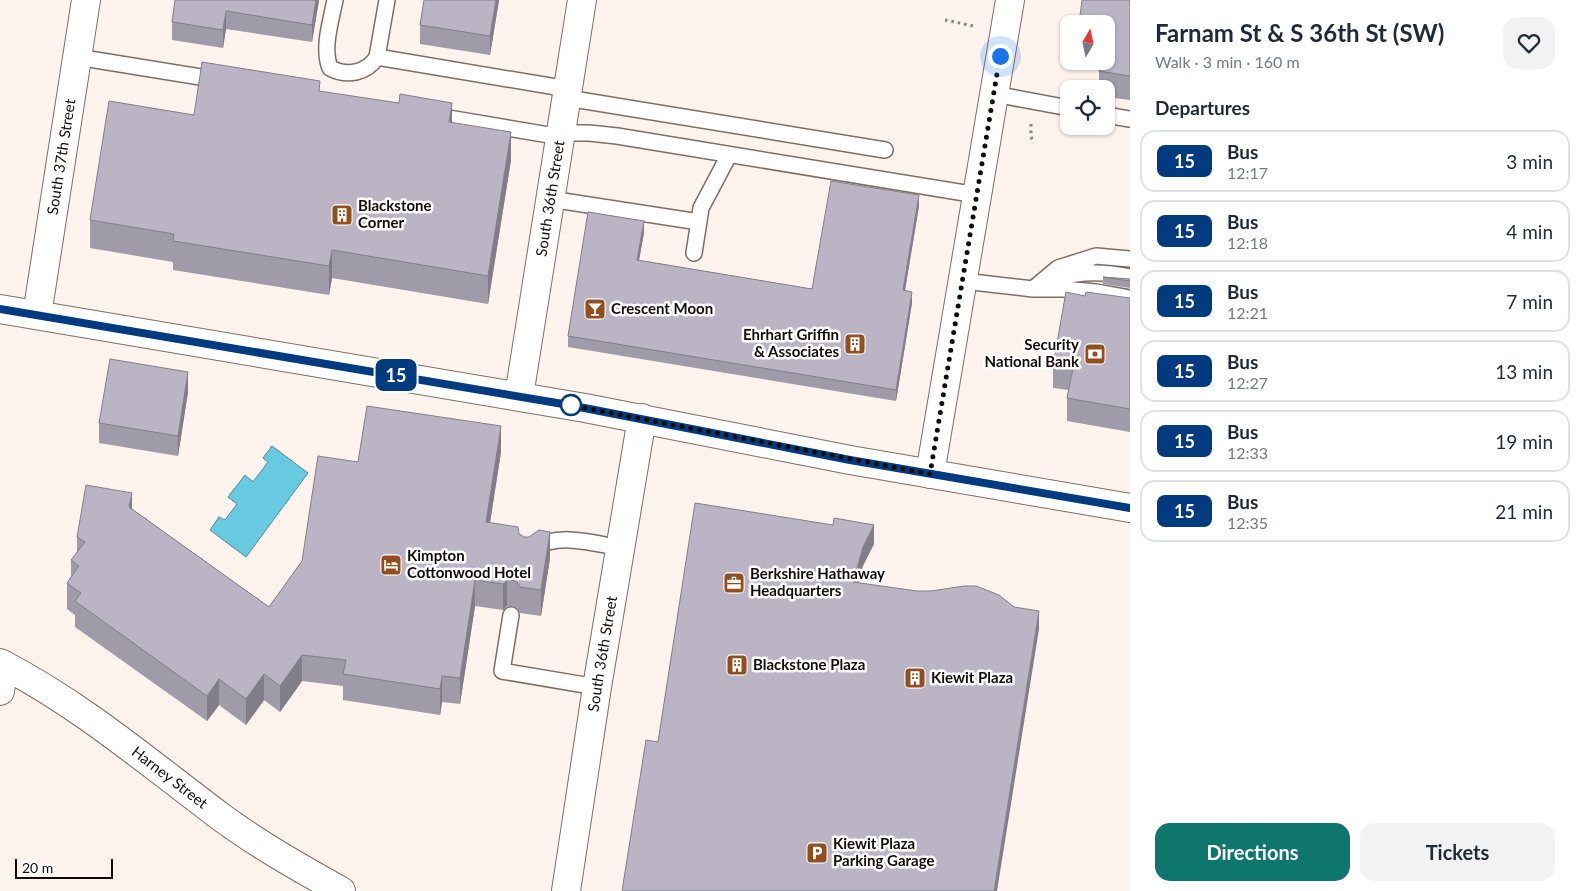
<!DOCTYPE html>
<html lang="en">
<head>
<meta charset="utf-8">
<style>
	body { margin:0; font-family:Lato,sans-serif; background:#f2f2f3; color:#1f2937; height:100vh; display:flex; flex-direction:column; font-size:19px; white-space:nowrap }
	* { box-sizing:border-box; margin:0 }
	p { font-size:16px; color:#747a83 }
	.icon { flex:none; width:28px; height:28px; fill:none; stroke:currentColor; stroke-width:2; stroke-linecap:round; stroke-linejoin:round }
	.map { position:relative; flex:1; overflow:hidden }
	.sheet { display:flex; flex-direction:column; background:#fff; width:450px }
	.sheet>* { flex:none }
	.badge { padding:0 10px; border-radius:8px; font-size:18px; line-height:32px }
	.needle { width:32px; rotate:9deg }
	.tools { position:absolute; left:1060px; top:15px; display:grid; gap:10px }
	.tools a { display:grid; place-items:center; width:55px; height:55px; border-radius:10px; background:#fff; box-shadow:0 1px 4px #0004; font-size:25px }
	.scale { position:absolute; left:15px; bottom:12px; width:98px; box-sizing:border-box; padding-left:5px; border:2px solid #110b08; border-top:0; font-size:14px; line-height:18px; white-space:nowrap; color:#110b08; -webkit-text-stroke:4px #fff; paint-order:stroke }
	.you { position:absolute; width:25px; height:25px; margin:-12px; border:4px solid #fff; border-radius:50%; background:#1a73e8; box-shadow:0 0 0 8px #1a73e833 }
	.map>.badge { position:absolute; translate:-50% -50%; box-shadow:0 0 0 2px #fff }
	h2 { padding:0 25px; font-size:19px; line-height:45px }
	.round { display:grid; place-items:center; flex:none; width:52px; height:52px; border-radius:15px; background:#f2f2f3 }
	.head { display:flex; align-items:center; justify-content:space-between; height:85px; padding:0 25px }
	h1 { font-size:24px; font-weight:700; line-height:38px }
	.primary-button { display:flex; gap:10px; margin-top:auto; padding:10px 25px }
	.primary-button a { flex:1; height:58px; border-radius:15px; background:#0f766e; color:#fff; font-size:20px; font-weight:700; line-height:58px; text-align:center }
	.primary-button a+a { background:#f2f2f3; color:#1f2937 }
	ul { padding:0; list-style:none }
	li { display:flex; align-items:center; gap:15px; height:62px; margin:0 10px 8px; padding:0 15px; border:2px solid #e0e1e3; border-radius:15px }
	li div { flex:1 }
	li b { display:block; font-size:19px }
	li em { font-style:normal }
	li .badge { min-width:55px; font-weight:700; text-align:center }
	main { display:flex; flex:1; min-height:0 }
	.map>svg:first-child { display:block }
	.water { fill:#67cae1; stroke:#4d91a0 }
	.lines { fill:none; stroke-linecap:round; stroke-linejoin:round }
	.service-casing { stroke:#7e6e65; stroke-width:18 }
	.minor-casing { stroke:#7e6e65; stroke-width:30 }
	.tertiary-casing { stroke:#7e6e65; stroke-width:30 }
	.secondary-casing { stroke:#7e6e65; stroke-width:30 }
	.path { stroke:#8b827d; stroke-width:3; stroke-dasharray:2.5 4; stroke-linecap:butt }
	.service { stroke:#fff; stroke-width:15 }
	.minor { stroke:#fff; stroke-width:28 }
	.tertiary { stroke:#fff; stroke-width:28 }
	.secondary { stroke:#fff; stroke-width:28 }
	.wall { fill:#a09ba9 }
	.shaded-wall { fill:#827e89 }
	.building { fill:#bab4c4; stroke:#827e89 }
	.line-casing { stroke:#fff; stroke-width:11 }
	.line { stroke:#003b80; stroke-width:8 }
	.walk { stroke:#110b08; stroke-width:5; stroke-dasharray:0 9 }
	.stop-dot { fill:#fff; stroke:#003b80; stroke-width:2.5 }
	.labels { text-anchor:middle; stroke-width:5; stroke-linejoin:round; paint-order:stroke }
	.street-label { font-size:15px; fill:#110b08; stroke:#fff }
	.poi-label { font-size:15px; font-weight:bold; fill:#110b08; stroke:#fff; text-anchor:start }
</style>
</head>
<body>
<main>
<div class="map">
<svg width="1130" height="891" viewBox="0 0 1130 891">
	<rect width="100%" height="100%" fill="#fef3ed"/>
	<path class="water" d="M 272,446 L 308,473 L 246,557 L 210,530 L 219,517 L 225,520 L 237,504 L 228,497 L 245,475 L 253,482 L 268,462 L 263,458 Z"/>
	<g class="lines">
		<g class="service-casing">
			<path id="service" d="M 335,0 C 331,21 322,48 330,68 C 347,77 367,73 377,57 L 387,0
				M 77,57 L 219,80
				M 377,57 L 568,89
				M 994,94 L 1069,108
				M 567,98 L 885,150
				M 431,115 L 561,137
				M 1106,115 L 1130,119
				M 561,133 L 589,133 L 617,136 L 977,195
				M 550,199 L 699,222
				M 694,253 L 701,208 L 729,155
				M 1060,277 C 1085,271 1105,272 1130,277
				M 963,281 L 1033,289 L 1063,289 L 1096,292 L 1130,298
				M 1033,289 L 1058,268 L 1096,256 L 1130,259
				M 532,549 C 558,532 593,543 621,548
				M 511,615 L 502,671 L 597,687"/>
		</g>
		<g class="minor-casing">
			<g id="minor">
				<path id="s1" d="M 37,315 L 86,0"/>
				<path id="s2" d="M 519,396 L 582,0"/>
				<path d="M 930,474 L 1010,0"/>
				<path d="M 0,691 L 4,665"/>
			</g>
		</g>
		<g class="tertiary-casing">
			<g id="tertiary">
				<path id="s3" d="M 566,891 L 597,687 L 642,418"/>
			</g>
		</g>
		<g class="secondary-casing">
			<g id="secondary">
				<path d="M 0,309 L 585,408 L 850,460 L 1130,508"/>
				<path id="s4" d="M 0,663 C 80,704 149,763 221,817 C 259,845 300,868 341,891"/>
			</g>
		</g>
		<path class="path" d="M 945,20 L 974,26
			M 1031,124 L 1031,137 L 1034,143"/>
		<use href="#service" class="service"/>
		<use href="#minor" class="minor"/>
		<use href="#tertiary" class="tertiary"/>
		<use href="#secondary" class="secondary"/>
	</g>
	<path class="wall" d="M 175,0 L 319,0 L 312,42 L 226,29 L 223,48 L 172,40 L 172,22 Z
		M 424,0 L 499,0 L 490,55 L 420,44 L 420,25 Z
		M 1130,0 L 1130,100 L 1106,97 L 1106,89 L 1099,89 L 1099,69 L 1076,65 L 1076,61 L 1106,61 Z
		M 320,91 L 452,122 L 511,160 L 488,304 L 332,278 L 329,295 L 173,270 L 173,262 L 90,248 L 90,220 L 194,115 Z
		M 919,206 L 905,290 L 912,303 L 896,401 L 568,347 L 568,336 L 644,233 L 639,260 L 812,289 Z
		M 1103,277 L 1130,279 L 1130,288 L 1103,284 Z
		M 1085,296 L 1130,298 L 1130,432 L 1067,421 L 1067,398 L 1069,390 L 1053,388 L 1053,365 Z
		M 188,392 L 178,456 L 99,443 L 99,423 Z
		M 501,452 L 490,523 L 519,534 L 550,558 L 541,616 L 520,613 L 517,608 L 512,606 L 507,606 L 503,610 L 475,606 L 460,704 L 442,702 L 440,715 L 343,700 L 343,686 L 302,681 L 280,712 L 264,700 L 246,725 L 219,705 L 207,721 L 75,627 L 75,615 L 67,609 L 67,583 L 71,576 L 71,560 L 77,553 L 77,537 L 132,509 L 269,607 L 302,561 L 358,462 Z"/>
	<path class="shaded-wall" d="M 316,0 L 319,0 L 312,42 L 312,25 Z
		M 496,0 L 499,0 L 490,55 L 490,36 Z
		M 226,11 L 226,29 L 223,48 L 223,30 Z
		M 452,103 L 452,131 L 449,122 Z
		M 511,132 L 511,160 L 488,304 L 488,276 Z
		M 919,195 L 919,206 L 903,302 L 903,290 Z
		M 644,221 L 644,233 L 637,271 L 637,260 Z
		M 332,250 L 332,278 L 329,295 L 329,266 Z
		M 912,292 L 912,303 L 896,401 L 896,390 Z
		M 188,372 L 188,392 L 178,456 L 178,436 Z
		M 501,426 L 501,452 L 486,548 L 486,522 Z
		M 132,493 L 132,519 L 129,507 Z
		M 874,525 L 874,544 L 863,566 L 853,601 L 853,582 L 863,547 Z
		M 550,532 L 550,558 L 541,616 L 541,590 Z
		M 475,580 L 475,606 L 460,704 L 460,678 Z
		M 507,581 L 507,606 L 503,610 L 503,584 Z
		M 1039,611 L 1039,629 L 997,891 L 994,891 Z
		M 302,655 L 302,681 L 280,712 L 280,686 Z
		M 264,674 L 264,700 L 246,725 L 246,699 Z
		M 442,676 L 442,702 L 440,715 L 440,689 Z
		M 219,679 L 219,705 L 207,721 L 207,696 Z"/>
	<path class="building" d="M 175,0 L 316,0 L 312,25 L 226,11 L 223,30 L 172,22 Z
		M 424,0 L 496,0 L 490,36 L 420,25 Z
		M 1082,0 L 1130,0 L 1130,76 L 1099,71 L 1100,61 L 1106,61 L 1106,24 L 1079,24 Z
		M 202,62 L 320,81 L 319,91 L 399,103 L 400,94 L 452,103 L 449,122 L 511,132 L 488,276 L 332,250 L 329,266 L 173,241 L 174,234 L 90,220 L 109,101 L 194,115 Z
		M 831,181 L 919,195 L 903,290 L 912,292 L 896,390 L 568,336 L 588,212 L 644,221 L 637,260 L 812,289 Z
		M 1103,277 L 1130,279 L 1130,281 Z
		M 1066,292 L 1085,296 L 1086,292 L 1130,298 L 1130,409 L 1067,398 L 1073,368 L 1053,365 Z
		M 110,359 L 188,372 L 178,436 L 99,423 Z
		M 367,406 L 501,426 L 486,522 L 518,527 L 519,534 L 524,537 L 529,537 L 539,530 L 550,532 L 541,590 L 520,587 L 517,582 L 512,580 L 507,581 L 503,584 L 475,580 L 460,678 L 442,676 L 440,689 L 343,674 L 346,660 L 302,655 L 280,686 L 264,674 L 246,699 L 219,679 L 207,696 L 75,601 L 81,593 L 67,583 L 79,566 L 71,560 L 85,542 L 77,537 L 86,485 L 132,493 L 129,507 L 269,607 L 302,561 L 318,456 L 358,462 Z
		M 695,503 L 833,525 L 834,518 L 874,525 L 863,547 L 853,582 L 917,591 L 931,591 L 964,586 L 976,586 L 999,595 L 1014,607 L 1039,611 L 994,891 L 622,891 L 646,740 L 658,742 Z"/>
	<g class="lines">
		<g class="line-casing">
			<path id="line" d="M 0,309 L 569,405 L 850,460 L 1130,508"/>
		</g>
		<use href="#line" class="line"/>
		<path class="walk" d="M 571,405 L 569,405 L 930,474 L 1000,56"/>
	</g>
	<defs>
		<g id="building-square" transform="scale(1.125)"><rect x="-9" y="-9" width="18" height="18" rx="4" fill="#914e1f" stroke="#fff"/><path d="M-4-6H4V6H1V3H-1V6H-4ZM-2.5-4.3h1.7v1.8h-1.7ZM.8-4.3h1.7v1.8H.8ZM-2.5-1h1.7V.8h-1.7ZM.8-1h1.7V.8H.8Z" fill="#fff"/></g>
		<g id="bar-square" transform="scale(1.125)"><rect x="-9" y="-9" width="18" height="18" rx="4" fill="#914e1f" stroke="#fff"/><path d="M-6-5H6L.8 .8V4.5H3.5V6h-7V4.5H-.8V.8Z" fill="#fff"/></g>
		<g id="bank-square" transform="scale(1.125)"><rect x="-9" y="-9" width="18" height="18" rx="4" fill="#914e1f" stroke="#fff"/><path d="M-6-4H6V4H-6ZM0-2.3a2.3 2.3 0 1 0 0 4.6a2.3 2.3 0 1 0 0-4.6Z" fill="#fff"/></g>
		<g id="hotel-square" transform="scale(1.125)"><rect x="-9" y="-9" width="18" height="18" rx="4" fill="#914e1f" stroke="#fff"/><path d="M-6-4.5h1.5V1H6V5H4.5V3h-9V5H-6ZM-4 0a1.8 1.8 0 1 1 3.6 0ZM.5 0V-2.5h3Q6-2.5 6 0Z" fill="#fff"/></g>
		<g id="office-square" transform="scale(1.125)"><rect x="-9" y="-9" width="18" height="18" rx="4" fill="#914e1f" stroke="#fff"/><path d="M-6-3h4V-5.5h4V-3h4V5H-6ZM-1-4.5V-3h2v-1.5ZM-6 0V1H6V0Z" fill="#fff"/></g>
		<g id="parking-square" transform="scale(1.125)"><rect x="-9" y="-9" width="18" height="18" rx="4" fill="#914e1f" stroke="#fff"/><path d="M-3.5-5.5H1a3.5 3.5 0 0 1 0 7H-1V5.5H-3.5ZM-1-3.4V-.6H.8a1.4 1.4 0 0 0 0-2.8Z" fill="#fff"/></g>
	</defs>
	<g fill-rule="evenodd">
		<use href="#building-square" x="342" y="215"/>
		<use href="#bar-square" x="595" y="309"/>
		<use href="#building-square" x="855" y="344"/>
		<use href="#bank-square" x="1095" y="354"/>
		<use href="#hotel-square" x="391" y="565"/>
		<use href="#office-square" x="734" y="583"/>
		<use href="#building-square" x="737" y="665"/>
		<use href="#building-square" x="915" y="678"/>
		<use href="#parking-square" x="817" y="853"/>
	</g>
	<circle class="stop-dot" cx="571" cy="405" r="10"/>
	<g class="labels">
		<g class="street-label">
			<text dy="5" stroke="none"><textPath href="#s1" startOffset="160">South 37th Street</textPath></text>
			<text dy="5" stroke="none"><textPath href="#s2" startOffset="200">South 36th Street</textPath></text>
			<text dy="5" stroke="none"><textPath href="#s3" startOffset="240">South 36th Street</textPath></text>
			<text dy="5" stroke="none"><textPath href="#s4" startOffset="205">Harney Street</textPath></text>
		</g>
		<g class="poi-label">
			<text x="358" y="211">Blackstone<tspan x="358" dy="17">Corner</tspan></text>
			<text x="611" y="314">Crescent Moon</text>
			<text x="839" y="340" text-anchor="end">Ehrhart Griffin<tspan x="839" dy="17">&amp; Associates</tspan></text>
			<text x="1079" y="350" text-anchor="end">Security<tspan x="1079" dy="17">National Bank</tspan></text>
			<text x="407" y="561">Kimpton<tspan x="407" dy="17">Cottonwood Hotel</tspan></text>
			<text x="750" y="579">Berkshire Hathaway<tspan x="750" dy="17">Headquarters</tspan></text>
			<text x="753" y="670">Blackstone Plaza</text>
			<text x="931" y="683">Kiewit Plaza</text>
			<text x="833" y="849">Kiewit Plaza<tspan x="833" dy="17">Parking Garage</tspan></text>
		</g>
	</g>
</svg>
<div class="tools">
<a><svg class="needle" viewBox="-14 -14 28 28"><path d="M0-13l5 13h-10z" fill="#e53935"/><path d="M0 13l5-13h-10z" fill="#747a83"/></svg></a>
<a><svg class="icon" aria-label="locate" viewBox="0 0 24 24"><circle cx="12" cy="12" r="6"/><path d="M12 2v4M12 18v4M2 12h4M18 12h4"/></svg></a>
</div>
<div class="scale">20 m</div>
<div class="you" style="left:1000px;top:56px"></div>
<b class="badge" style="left:396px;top:375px;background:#003b80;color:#fff">15</b>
</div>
<section class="sheet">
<div class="head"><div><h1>Farnam St &amp; S 36th St (SW)</h1><p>Walk · 3 min · 160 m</p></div><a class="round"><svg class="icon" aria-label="heart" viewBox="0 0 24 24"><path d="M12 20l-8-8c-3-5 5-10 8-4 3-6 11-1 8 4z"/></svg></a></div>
<h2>Departures</h2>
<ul>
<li><span class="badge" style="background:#003b80;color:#fff">15</span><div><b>Bus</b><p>12:17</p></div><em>3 min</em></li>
<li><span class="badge" style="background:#003b80;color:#fff">15</span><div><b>Bus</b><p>12:18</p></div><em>4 min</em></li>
<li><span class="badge" style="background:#003b80;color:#fff">15</span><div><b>Bus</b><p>12:21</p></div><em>7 min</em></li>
<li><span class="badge" style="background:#003b80;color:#fff">15</span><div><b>Bus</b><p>12:27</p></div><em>13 min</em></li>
<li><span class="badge" style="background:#003b80;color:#fff">15</span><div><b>Bus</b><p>12:33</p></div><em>19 min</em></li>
<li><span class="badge" style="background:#003b80;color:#fff">15</span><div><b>Bus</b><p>12:35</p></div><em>21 min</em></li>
</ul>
<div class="primary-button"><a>Directions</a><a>Tickets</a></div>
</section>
</main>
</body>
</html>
